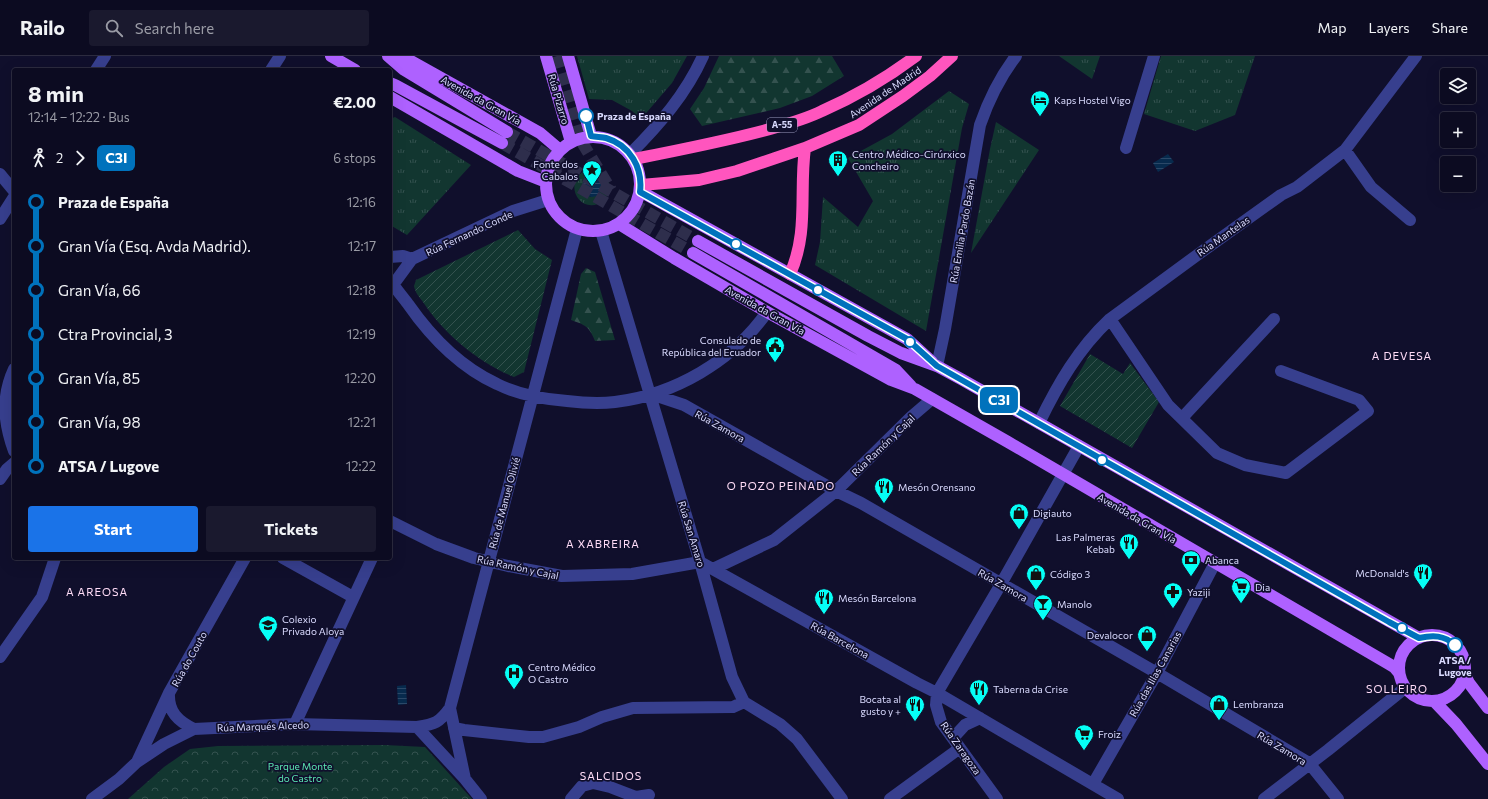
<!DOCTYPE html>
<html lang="en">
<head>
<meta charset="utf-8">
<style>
	body { margin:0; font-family:Commissioner,sans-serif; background:#1a192e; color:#f1f3f6; height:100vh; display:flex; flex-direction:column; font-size:15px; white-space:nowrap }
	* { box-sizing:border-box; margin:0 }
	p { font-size:13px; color:#9a9ba5 }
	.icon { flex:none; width:22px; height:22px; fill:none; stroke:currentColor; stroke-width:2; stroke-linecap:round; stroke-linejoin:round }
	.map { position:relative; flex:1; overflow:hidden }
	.sheet { position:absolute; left:12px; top:12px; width:380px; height:492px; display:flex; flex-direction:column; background:#0c0b21; border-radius:4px; box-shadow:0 4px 16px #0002,0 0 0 1px #2c2b3f }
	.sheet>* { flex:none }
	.badge { padding:0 8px; border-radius:6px; font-size:14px; line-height:26px }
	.controls { position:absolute; left:1440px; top:12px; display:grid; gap:8px }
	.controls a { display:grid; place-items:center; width:36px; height:36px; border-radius:4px; background:#0c0b21; box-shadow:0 4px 16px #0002,0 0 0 1px #2c2b3f; font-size:20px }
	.map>.badge { position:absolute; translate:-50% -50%; box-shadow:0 0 0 2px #fff }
	.legs { display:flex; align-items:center; gap:6px; height:44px; padding:0 16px; font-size:13px }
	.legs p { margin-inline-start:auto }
	.summary { display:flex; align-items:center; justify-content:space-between; height:68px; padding:0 16px }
	h1 { font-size:22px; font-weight:700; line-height:30px }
	.primary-button { display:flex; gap:8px; margin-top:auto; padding:8px 16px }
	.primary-button a { flex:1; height:46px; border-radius:4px; background:#1a73e8; color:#fff; font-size:16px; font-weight:700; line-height:46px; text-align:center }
	.primary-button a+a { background:#1a192e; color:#f1f3f6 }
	ul { padding:0 16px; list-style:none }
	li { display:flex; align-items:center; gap:14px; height:44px; font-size:15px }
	li i { display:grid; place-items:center; width:6px; height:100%; margin:0 5px; background:currentColor }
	li i::after { content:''; width:10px; height:10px; margin:-5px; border:3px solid; border-radius:50%; background:#0c0b21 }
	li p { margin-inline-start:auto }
	li:first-child i { background:linear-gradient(#0000 50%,currentColor 0) }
	li:last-child i { background:linear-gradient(currentColor 50%,#0000 0) }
	header { display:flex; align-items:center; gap:24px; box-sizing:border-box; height:56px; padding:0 20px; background:#0c0b21; border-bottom:1px solid #2c2b3f }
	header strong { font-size:19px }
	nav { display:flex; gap:22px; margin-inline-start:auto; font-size:14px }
	.search { width:280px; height:36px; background:#1a192e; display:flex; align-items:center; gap:10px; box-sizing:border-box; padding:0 14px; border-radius:4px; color:#9a9ba5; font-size:15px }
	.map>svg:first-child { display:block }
	.grass { fill:url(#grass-tufts); fill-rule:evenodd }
	.forest { fill:url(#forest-firs) }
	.park { fill:url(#park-crowns) }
	.garden { fill:url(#garden-furrows) }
	.water { fill:url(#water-rules) }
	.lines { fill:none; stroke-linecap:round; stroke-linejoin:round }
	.major-tunnel { stroke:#2e2e4c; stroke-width:12; stroke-dasharray:12 6; stroke-linecap:butt }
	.minor { stroke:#373f8e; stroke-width:12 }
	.major { stroke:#ae61ff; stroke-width:12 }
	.highway { stroke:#ff55be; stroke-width:12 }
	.line-1-casing { stroke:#fff; stroke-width:9 }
	.line-1 { stroke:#0072bc; stroke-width:6 }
	.stop-1-dot { fill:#fff; stroke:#0072bc; stroke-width:2 }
	.labels { text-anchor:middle; stroke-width:3.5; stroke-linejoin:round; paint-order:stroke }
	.shield { fill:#100f2c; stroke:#9d9ec0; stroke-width:1 }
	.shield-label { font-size:9px; font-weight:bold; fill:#dadbff }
	.street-label { font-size:10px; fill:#dadbff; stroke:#100f2c }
	.poi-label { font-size:10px; fill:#dadbff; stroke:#100f2c; text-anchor:start }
	.stop-label { font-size:10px; font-weight:bold; fill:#dadbff; stroke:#100f2c; text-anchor:start }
	.park-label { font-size:10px; fill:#5ce9b3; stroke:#100f2c }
	.neighbourhood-label { font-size:11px; letter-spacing:1px; fill:#ffdcf7; stroke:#100f2c }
</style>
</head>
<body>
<header>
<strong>Railo</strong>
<div class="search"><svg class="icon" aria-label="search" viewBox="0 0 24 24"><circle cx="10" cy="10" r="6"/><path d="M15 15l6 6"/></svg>Search here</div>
<nav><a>Map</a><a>Layers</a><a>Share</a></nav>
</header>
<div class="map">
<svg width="1488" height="743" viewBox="0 0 1488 743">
	<defs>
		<pattern id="grass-tufts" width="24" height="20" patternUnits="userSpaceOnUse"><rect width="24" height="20" fill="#123630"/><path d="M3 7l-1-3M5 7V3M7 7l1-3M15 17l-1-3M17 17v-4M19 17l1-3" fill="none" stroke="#34524f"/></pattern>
		<pattern id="forest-firs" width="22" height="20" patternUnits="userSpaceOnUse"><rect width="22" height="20" fill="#123630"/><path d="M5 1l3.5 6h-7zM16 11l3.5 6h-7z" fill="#34524f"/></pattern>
		<pattern id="park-crowns" width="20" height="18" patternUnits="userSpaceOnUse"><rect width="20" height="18" fill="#123630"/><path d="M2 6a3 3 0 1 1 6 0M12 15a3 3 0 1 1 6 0" fill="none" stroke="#34524f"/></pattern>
		<pattern id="garden-furrows" width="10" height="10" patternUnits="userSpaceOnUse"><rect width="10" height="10" fill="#123630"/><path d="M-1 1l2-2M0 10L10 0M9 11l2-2" fill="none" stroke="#34524f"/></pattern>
		<pattern id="water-rules" width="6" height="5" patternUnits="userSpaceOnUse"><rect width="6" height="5" fill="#072a4d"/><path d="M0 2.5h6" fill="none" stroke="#2b4868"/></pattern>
	</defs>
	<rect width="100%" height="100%" fill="#100f2c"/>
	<path class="grass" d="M 577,0 L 687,0 L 672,27 L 641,63 L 632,55 L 612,44 L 589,43 Z
		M 1059,0 L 1100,0 L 1092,23 Z
		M 1161,0 L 1255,0 L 1235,59 L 1195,75 L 1144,58 Z
		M 949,35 L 969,48 L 962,72 L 926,275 L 815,209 L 820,186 L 823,141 L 858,171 L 873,145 L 848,102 L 892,78 Z
		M 395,61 L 471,109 L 407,179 L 390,169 L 390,63 Z
		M 996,66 L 1039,94 L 971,197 L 990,93 Z
		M 589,113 C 600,112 612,121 609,134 C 608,140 604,145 598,148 C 575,156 563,121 589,113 ZM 590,121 L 597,122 L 591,141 L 585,138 Z"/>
	<path class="forest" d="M 719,0 L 832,0 L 844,20 L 812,40 L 780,52 L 702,70 L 690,53 L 704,32 Z
		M 586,212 L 595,216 L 615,284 L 595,285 C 589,270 585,269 571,264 L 581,218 Z"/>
	<path class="park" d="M 385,689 L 425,691 L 472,743 L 128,743 L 164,711 L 190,693 L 218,690 Z"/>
	<path class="garden" d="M 518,174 L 535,193 L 552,204 L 524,316 L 514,321 C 479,307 444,278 423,246 C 419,241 415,236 414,230 L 416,224 Z
		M 1090,298 L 1123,318 L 1130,307 L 1159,346 L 1132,392 L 1060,350 Z"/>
	<path class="water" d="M 1168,98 L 1174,106 L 1158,116 L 1153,107 Z
		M582 131a10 10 0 1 1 20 0a10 10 0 1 1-20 0Z
		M 406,629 L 407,648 L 398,649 L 397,630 Z"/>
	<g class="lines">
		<path class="major-tunnel" d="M 557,0 L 583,88 L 611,134
			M 507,76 L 698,185
			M 502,87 L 693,197"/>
		<path class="minor" d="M 96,14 L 105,0
			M 271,14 L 280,0
			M 1126,92 L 1154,0
			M 1345,94 L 1371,131 L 1410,164
			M 630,98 C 659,69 686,38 703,0
			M 0,118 L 14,135
			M 0,163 L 14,141
			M 601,175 L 700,506 L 732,621 L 744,646 L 780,668 L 797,683 L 842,743
			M 390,201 L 403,200 L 412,203 L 513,155 L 548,144
			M 390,224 C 395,232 402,240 408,248 C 431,281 460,311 497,328 C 519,339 543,343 567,345 C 583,347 599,348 615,346 C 674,339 733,305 767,256
			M 390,233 L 412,203
			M 1110,263 L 1168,349 L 1217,397 L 1245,409 L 1286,417 L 1368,355 L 1359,344 L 1281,315
			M 937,310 L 945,273 L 980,69 C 989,43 1000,21 1016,0
			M 14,313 C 1,341 4,367 14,395
			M 651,338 L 684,349 L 836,435 L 861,447 L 1157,617 L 1309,707 L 1338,743
			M 1182,362 L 1274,263
			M 1039,367 C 1058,328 1078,293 1110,263 L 1200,197 L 1281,139 L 1297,131 L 1345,94 L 1416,0
			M 0,423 L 7,413 L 14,407
			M 390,465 L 436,488 L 474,502 L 508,510 L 562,520 L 632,518 L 700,506
			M 283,502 L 353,541
			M 700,506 L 917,627 L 937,637 L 1118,743
			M 713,513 L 774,484 L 836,435 L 911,361 L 932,343
			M 0,601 L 42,541 L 55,502
			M 169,637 C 168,656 178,665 194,673
			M 295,668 L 372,502
			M 417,671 L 465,723 L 481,743
			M 454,672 L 464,674 L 529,681 L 543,681 L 579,671 L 602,661 L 633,652 L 733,651 L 744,646
			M 953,682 L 965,669 L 980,662
			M 137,706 L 169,637 L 245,502
			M 465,723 L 450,652 L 577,173
			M 1093,728 L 1157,617 L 1215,507
			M 92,743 L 119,723 L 137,706 L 164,688 L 194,673 L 295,668 L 417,671 C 435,668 439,667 450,652
			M 571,743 L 582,730 L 593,727 L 610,731 L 636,741 L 649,739
			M 890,743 L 960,692
			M 997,743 L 941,666 L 936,649 L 937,637 L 1001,528 L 1079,390
			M 1264,743 L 1328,694 L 1405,632"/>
		<path class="major" d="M 331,0 L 355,14
			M 388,0 L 403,13 L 507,76
			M 398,0 L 409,4 L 540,77 L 560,94
			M 546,0 L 571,86
			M 568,0 L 591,80
			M 390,27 L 395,29 L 502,87
			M 390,41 L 518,115 L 546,126
			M546 128a47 47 0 1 1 94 0a47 47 0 1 1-94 0Z
			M 640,135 L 907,283 L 932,306
			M 619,168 L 674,202 L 767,256 L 891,324 L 915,333 L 1008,386 L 1389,608 L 1394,611 L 1399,617
			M 698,185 L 868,280 L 901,297 L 937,310 L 961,323 L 1419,582
			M 693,197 L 896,314 L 911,330
			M1399 612a33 33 0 1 1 66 0a33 33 0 1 1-66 0Z
			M 1464,617 L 1469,627 L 1488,652
			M 1434,645 L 1456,668 L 1488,708"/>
		<path class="highway" d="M 634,103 C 680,94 726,85 770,73 C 788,68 806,63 822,55 C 854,41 888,21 916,0
			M 641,129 L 699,124 L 737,115 L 805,92 L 859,69 L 903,40 L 930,20 L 952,0
			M 790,218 C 809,176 799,136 805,92"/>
	</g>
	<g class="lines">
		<g class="line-1-casing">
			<path id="line-1" d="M 586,60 L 591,80 C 596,81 602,81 606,82 C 630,89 643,112 640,136 L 907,283 L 937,310 L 1389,566 L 1419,582 C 1433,579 1444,579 1455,589"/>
		</g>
		<use href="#line-1" class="line-1"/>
	</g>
	<defs>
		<g id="hotel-pin" transform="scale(1)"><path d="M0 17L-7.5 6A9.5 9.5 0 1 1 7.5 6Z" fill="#06fff6" stroke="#100f2c"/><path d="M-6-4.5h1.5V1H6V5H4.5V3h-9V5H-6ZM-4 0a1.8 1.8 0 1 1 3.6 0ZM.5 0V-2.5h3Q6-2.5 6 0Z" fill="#111"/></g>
		<g id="building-pin" transform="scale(1)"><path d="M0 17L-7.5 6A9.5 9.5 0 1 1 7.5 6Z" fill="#06fff6" stroke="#100f2c"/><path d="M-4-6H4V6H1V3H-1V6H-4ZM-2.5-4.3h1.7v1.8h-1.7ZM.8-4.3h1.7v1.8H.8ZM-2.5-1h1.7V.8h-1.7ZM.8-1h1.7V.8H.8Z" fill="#111"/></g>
		<g id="sight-pin" transform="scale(1)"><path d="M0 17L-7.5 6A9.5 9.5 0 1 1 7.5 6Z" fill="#06fff6" stroke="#100f2c"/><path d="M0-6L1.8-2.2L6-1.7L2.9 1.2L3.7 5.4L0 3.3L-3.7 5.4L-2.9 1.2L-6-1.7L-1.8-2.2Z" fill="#111"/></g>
		<g id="civic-pin" transform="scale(1)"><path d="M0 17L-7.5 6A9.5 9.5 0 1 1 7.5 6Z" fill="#06fff6" stroke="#100f2c"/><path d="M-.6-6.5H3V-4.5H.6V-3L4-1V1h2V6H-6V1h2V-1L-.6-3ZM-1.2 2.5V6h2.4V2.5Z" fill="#111"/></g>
		<g id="restaurant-pin" transform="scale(1)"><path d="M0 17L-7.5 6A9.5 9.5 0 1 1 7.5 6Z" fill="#06fff6" stroke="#100f2c"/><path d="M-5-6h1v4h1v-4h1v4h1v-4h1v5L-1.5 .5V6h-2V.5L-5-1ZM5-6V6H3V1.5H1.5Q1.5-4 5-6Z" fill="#111"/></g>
		<g id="shop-pin" transform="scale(1)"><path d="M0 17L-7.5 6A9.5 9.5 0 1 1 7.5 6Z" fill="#06fff6" stroke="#100f2c"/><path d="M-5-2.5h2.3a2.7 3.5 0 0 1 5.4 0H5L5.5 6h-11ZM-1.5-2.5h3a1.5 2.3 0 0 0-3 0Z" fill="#111"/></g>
		<g id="bank-pin" transform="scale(1)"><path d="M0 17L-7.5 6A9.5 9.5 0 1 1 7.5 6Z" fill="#06fff6" stroke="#100f2c"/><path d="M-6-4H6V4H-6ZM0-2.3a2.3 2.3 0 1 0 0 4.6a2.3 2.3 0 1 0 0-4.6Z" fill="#111"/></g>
		<g id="supermarket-pin" transform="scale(1)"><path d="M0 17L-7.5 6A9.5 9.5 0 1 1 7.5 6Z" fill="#06fff6" stroke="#100f2c"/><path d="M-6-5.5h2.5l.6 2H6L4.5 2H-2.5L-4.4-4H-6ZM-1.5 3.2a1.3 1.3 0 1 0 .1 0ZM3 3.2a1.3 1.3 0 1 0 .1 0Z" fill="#111"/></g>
		<g id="pharmacy-pin" transform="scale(1)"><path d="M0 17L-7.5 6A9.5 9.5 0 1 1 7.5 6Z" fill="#06fff6" stroke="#100f2c"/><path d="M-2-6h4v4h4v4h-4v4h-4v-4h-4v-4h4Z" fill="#111"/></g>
		<g id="bar-pin" transform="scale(1)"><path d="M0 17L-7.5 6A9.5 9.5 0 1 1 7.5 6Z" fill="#06fff6" stroke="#100f2c"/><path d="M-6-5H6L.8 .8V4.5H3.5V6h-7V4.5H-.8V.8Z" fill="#111"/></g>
		<g id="school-pin" transform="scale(1)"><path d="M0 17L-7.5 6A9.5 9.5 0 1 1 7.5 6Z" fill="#06fff6" stroke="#100f2c"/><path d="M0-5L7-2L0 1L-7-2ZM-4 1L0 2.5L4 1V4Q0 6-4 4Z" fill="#111"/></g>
		<g id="hospital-pin" transform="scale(1)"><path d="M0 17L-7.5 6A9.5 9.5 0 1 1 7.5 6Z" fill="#06fff6" stroke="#100f2c"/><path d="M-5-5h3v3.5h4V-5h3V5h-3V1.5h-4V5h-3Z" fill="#111"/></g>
	</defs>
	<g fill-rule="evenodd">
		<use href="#hotel-pin" x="1040" y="44"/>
		<use href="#building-pin" x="838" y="104"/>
		<use href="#sight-pin" x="592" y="114"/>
		<use href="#civic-pin" x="775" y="290"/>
		<use href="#restaurant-pin" x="884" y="431"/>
		<use href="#shop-pin" x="1019" y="457"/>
		<use href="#restaurant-pin" x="1129" y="487"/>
		<use href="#bank-pin" x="1191" y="504"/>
		<use href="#restaurant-pin" x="1423" y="517"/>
		<use href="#shop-pin" x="1036" y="518"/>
		<use href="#supermarket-pin" x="1241" y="531"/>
		<use href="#pharmacy-pin" x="1173" y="536"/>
		<use href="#restaurant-pin" x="824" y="542"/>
		<use href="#bar-pin" x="1043" y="548"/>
		<use href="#school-pin" x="268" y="569"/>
		<use href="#shop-pin" x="1147" y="579"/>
		<use href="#hospital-pin" x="514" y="617"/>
		<use href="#restaurant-pin" x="979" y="633"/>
		<use href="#shop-pin" x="1219" y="648"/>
		<use href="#restaurant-pin" x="915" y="649"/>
		<use href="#supermarket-pin" x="1084" y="678"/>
	</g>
	<g class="stop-1-dot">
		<circle cx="586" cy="60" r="7"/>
		<circle cx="736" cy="188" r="5"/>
		<circle cx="818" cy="234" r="5"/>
		<circle cx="910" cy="286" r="5"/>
		<circle cx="1102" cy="404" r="5"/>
		<circle cx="1402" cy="572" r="5"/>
		<circle cx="1455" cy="589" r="7"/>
	</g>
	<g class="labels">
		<rect class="shield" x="767" y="62" width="30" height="14" rx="3"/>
		<g class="shield-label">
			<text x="782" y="72">A-55</text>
		</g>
		<g class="street-label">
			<text transform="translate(885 36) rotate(-34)" y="4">Avenida de Madrid</text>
			<text transform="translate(559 43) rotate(74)" y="4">Rúa Pizarro</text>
			<text transform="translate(481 44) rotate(29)" y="4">Avenida da Gran Vía</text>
			<text transform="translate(962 175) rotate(-80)" y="4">Rúa Emilia Pardo Bazán</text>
			<text transform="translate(469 177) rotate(-25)" y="4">Rúa Fernando Conde</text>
			<text transform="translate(1223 180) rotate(-35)" y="4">Rúa Mantelas</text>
			<text transform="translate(765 254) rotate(29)" y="4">Avenida da Gran Vía</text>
			<text transform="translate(720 370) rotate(29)" y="4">Rúa Zamora</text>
			<text transform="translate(883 389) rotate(-44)" y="4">Rúa Ramón y Cajal</text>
			<text transform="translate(504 447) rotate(-75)" y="4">Rúa de Manuel Olivié</text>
			<text transform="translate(1137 462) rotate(30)" y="4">Avenida da Gran Vía</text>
			<text transform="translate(692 478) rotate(73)" y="4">Rúa San Amaro</text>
			<text transform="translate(518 511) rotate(12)" y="4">Rúa Ramón y Cajal</text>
			<text transform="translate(1003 529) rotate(30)" y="4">Rúa Zamora</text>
			<text transform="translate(840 584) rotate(29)" y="4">Rúa Barcelona</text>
			<text transform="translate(189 603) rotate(-61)" y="4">Rúa do Couto</text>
			<text transform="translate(1155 618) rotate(-61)" y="4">Rúa das Illas Canarias</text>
			<text transform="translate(263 670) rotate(-2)" y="4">Rúa Marqués Alcedo</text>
			<text transform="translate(961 692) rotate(55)" y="4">Rúa Zaragoza</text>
			<text transform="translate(1282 692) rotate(31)" y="4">Rúa Zamora</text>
		</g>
		<g class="poi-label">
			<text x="1054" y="48">Kaps Hostel Vigo</text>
			<text x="852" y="102">Centro Médico-Cirúrxico<tspan x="852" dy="12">Concheiro</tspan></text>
			<text x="578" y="112" text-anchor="end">Fonte dos<tspan x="578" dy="12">Cabalos</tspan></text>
			<text x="761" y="288" text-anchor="end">Consulado de<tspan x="761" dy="12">República del Ecuador</tspan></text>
			<text x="898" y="435">Mesón Orensano</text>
			<text x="1033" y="461">Digiauto</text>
			<text x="1115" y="485" text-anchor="end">Las Palmeras<tspan x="1115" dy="12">Kebab</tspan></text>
			<text x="1205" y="508">Abanca</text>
			<text x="1409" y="521" text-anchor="end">McDonald's</text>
			<text x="1050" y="522">Código 3</text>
			<text x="1255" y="535">Dia</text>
			<text x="1187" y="540">Yaziji</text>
			<text x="838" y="546">Mesón Barcelona</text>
			<text x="1057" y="552">Manolo</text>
			<text x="282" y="567">Colexio<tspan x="282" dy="12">Privado Aloya</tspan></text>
			<text x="1133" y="583" text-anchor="end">Devalocor</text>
			<text x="528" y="615">Centro Médico<tspan x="528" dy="12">O Castro</tspan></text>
			<text x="993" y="637">Taberna da Crise</text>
			<text x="901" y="647" text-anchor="end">Bocata al<tspan x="901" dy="12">gusto y +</tspan></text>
			<text x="1233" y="652">Lembranza</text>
			<text x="1098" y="682">Froiz</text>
		</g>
		<g class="stop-label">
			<text x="597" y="64">Praza de España</text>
			<text x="1455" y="608" text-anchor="middle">ATSA /<tspan x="1455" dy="12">Lugove</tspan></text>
		</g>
		<g class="park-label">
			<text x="300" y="714">Parque Monte<tspan x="300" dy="12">do Castro</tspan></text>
		</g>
		<g class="neighbourhood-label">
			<text x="1402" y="304">A DEVESA</text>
			<text x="781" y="434">O POZO PEINADO</text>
			<text x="603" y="492">A XABREIRA</text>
			<text x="97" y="540">A AREOSA</text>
			<text x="1397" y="637">SOLLEIRO</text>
			<text x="611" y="724">SALCIDOS</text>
		</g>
	</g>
</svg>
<div class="controls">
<a><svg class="icon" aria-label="layers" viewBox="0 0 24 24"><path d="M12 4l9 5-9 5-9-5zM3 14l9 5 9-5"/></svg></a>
<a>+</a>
<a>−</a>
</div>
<b class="badge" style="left:999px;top:344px;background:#0072bc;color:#fff">C3I</b>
<section class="sheet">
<div class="summary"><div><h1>8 min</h1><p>12:14 – 12:22 · Bus</p></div><b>€2.00</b></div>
<div class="legs"><svg class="icon" aria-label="walk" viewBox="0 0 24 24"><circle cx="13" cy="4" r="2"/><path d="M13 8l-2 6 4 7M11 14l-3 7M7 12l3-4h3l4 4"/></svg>2<svg class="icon" aria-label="forward" viewBox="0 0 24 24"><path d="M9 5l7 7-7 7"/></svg><b class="badge" style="background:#0072bc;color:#fff">C3I</b><p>6 stops</p></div>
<ul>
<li><i style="color:#0072bc"></i><b>Praza de España</b><p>12:16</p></li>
<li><i style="color:#0072bc"></i><span>Gran Vía (Esq. Avda Madrid).</span><p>12:17</p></li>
<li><i style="color:#0072bc"></i><span>Gran Vía, 66</span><p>12:18</p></li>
<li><i style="color:#0072bc"></i><span>Ctra Provincial, 3</span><p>12:19</p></li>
<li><i style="color:#0072bc"></i><span>Gran Vía, 85</span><p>12:20</p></li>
<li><i style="color:#0072bc"></i><span>Gran Vía, 98</span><p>12:21</p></li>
<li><i style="color:#0072bc"></i><b>ATSA / Lugove</b><p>12:22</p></li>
</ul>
<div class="primary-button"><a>Start</a><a>Tickets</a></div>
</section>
</div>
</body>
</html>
